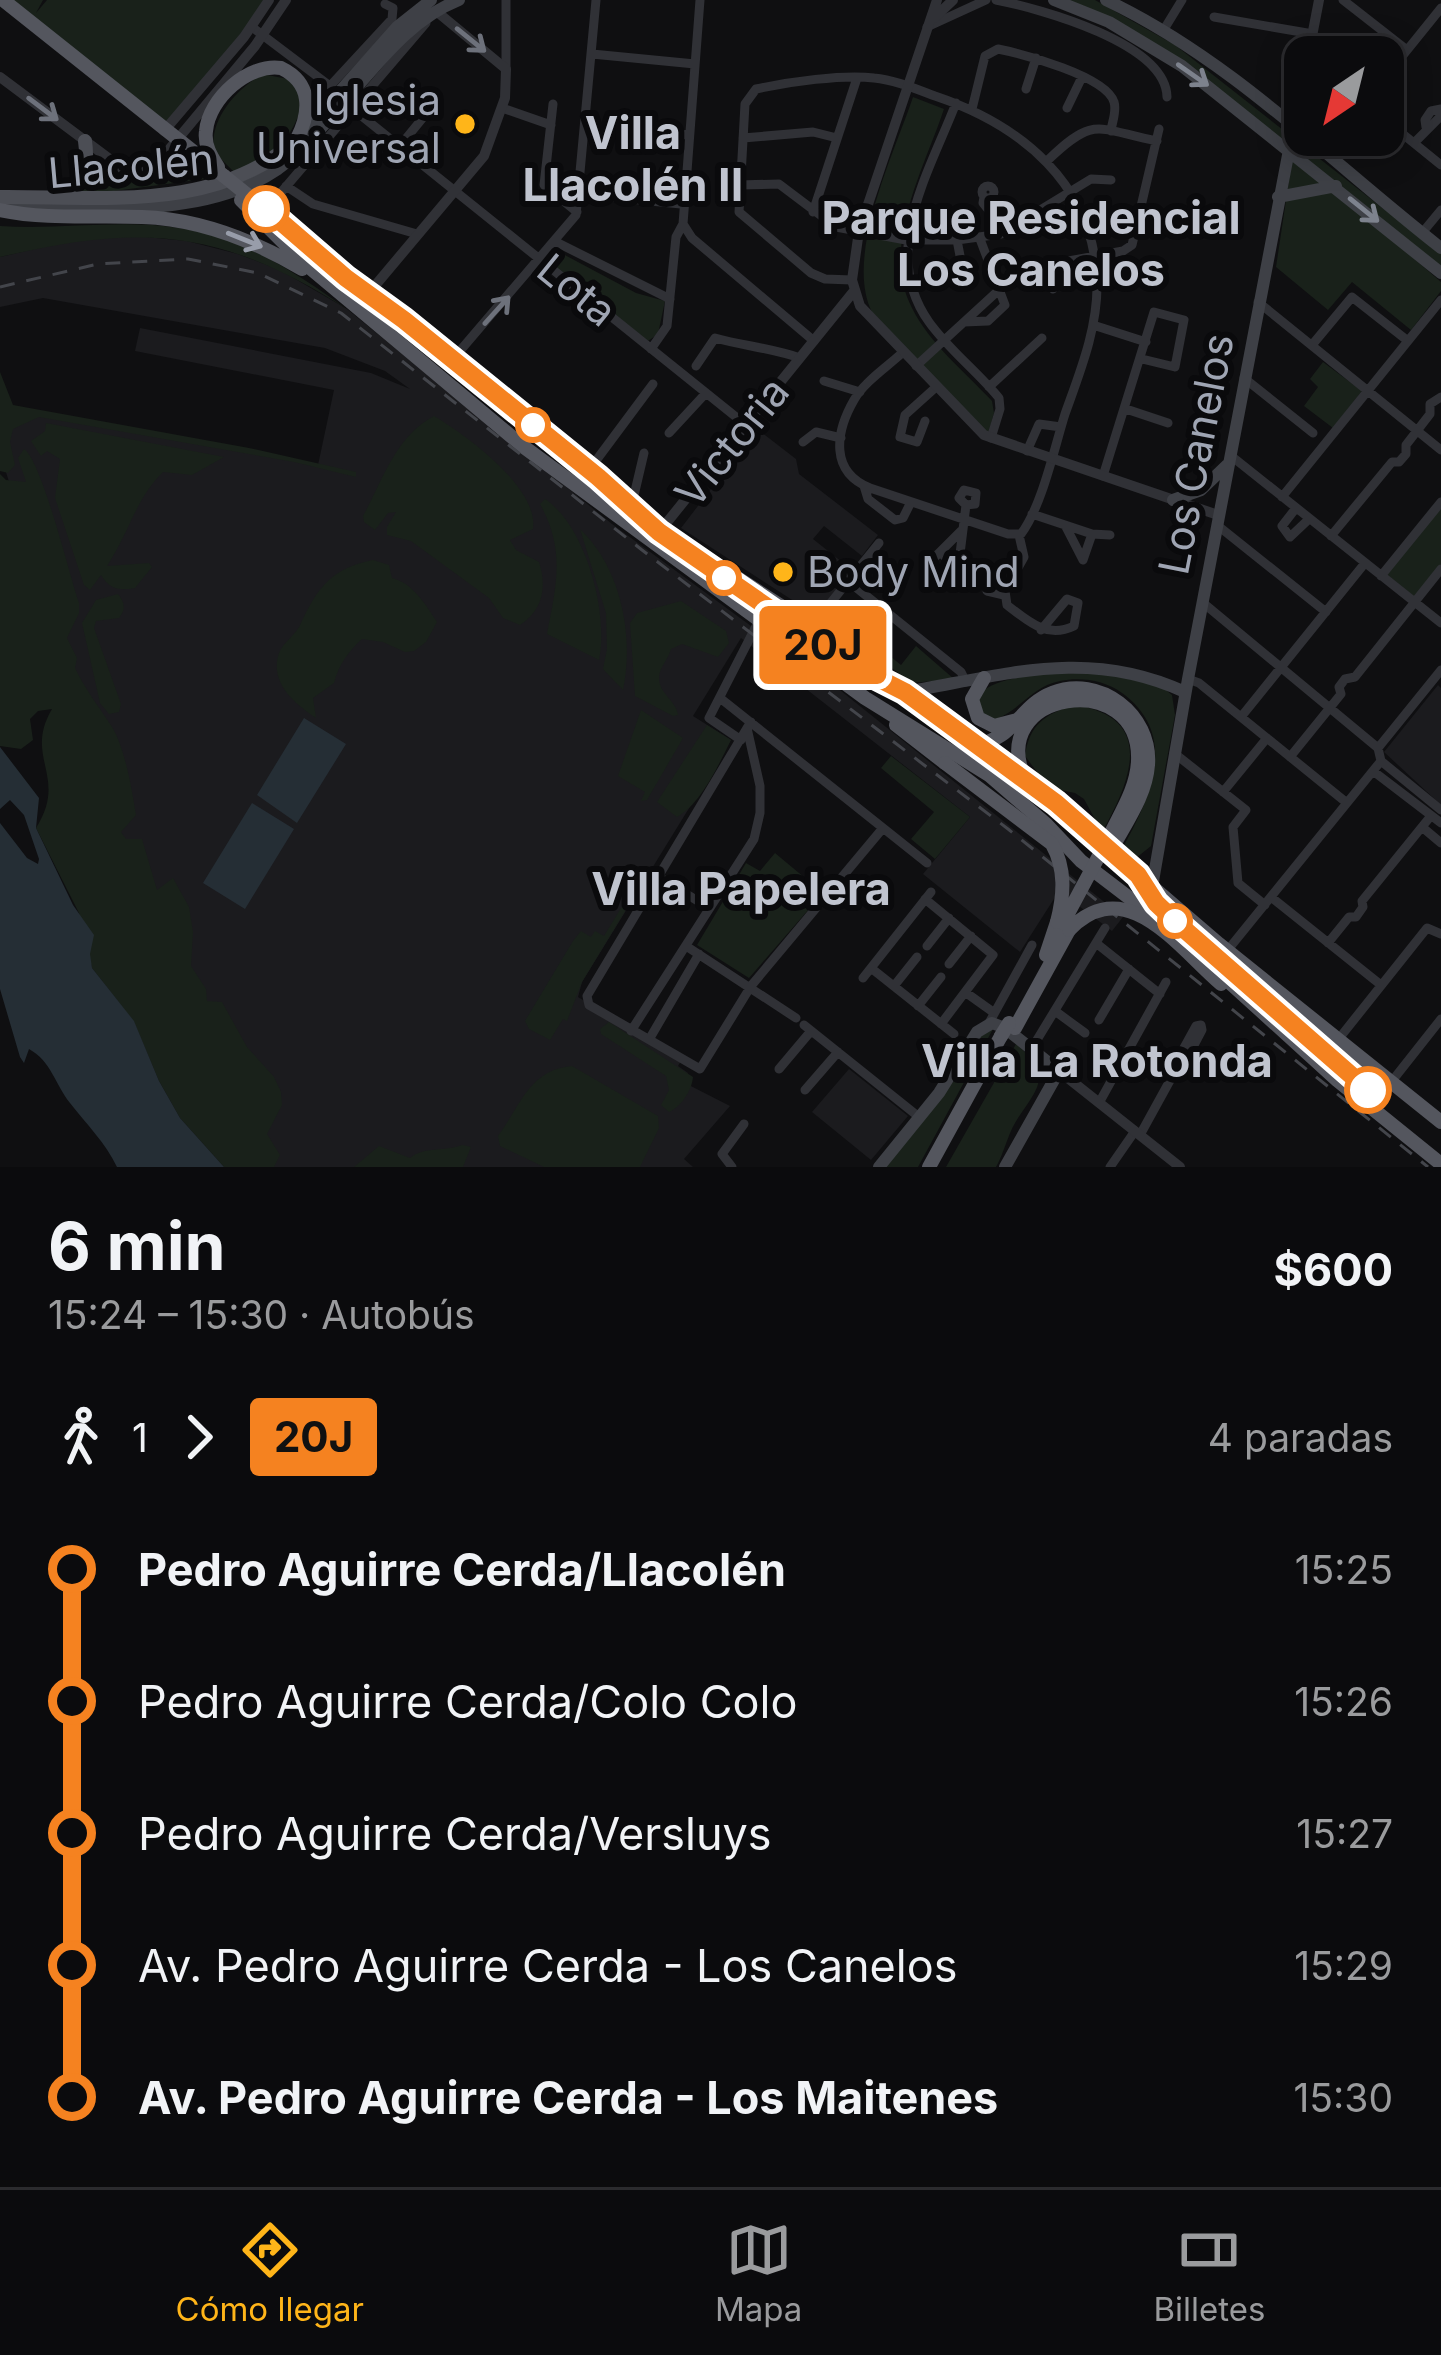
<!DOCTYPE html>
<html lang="es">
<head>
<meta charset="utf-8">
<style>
	body { margin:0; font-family:Inter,sans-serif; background:#141416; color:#f1f3f6; height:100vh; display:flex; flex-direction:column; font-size:45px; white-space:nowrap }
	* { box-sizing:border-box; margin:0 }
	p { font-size:39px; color:#9a9b9d }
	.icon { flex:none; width:66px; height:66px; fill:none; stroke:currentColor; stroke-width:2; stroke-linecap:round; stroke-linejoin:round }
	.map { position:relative; height:1167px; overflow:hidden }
	.panel { display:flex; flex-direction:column; background:#0b0b0d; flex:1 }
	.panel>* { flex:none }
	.badge { padding:0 24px; border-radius:9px; font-size:42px; line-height:78px }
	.needle { width:78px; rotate:215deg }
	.buttons { position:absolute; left:1284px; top:36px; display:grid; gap:24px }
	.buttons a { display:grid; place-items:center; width:120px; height:120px; border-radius:24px; background:#0b0b0d; box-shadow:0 6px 30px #0003,0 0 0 3px #2b2b2e; font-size:60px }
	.map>.badge { position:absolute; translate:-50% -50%; box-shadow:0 0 0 6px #fff }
	.legs { display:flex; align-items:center; gap:18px; height:132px; padding:0 48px; font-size:39px }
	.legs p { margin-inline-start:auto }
	.summary { display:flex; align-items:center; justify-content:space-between; height:204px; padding:0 48px }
	h1 { font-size:66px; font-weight:700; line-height:90px }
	ul { padding:0 48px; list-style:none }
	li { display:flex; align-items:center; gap:42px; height:132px; font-size:45px }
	li i { display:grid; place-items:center; width:18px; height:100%; margin:0 15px; background:currentColor }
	li i::after { content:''; width:30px; height:30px; margin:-15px; border:9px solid; border-radius:50%; background:#0b0b0d }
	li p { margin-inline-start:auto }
	li:first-child i { background:linear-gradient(#0000 50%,currentColor 0) }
	li:last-child i { background:linear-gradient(currentColor 50%,#0000 0) }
	.menu { display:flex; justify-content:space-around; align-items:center; height:168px; border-top:3px solid #2b2b2e; background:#0b0b0d; font-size:33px; color:#9a9b9d }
	.menu a { display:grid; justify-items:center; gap:6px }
	.menu .on { color:#ffb519 }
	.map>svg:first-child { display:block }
	.built { fill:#1b1b1e }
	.green { fill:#19211a }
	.water { fill:#252e35 }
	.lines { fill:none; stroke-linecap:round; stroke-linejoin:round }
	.minor { stroke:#303136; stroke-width:9 }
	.tertiary { stroke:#303136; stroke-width:10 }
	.secondary { stroke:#3e4046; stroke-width:12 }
	.primary { stroke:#4c4e55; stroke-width:14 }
	.trunk { stroke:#54565e; stroke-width:14 }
	.rail { stroke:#43454b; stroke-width:3; stroke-dasharray:15 12; stroke-linecap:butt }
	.trunk-bridge { stroke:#54565e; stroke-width:14 }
	.oneway { stroke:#6d717b }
	.oneway2 { stroke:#7d828d }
	.oneway3 { stroke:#989daa }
	.line-1-casing { stroke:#fff; stroke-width:27 }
	.line-1 { stroke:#f58220; stroke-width:18 }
	.poi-dot { fill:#ffb519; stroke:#0a0a0c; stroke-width:4.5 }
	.stop-1-dot { fill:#fff; stroke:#f58220; stroke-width:6 }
	.labels { text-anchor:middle; stroke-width:12; stroke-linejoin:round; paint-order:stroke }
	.poi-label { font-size:42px; fill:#9fa5b3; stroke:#0a0a0c; text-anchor:end }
	.street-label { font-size:42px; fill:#9fa5b3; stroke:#0a0a0c }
	.neighbourhood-label { font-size:45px; font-weight:bold; fill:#c0c4cf; stroke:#0a0a0c }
</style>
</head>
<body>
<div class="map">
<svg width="1441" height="1167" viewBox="0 0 1441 1167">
	<rect width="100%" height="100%" fill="#0f0f11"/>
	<path class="built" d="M 127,235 L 187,241 L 238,254 L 280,270 L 347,309 L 612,524 L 792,656 L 795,654 L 1123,917 L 1112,931 L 1059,891 L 1020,952 L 923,874 L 970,817 L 741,638 L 693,716 L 731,740 L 582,982 L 578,997 L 681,1061 L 678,1066 L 688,1073 L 683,1082 L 730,1106 L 684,1159 L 693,1167 L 272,1167 L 175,1053 L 121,841 L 0,453 L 0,403 L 318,465 L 334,390 L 135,351 L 140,328 L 371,373 L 410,389 L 385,371 L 325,348 L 43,298 L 0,307 L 0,257 L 64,242 Z
		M 757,429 L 796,459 L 799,474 L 878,535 L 862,556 L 824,526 L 813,539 L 852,570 L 817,616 L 681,528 Z
		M 1438,685 L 1441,688 L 1441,805 L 1384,752 Z
		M 849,1069 L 908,1116 L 871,1160 L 812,1112 Z"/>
	<path class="green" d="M 12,0 L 43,0 L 36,13 L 47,0 L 266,0 L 237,40 L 166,123 Z
		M 1066,0 L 1095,0 L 1175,45 L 1441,254 L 1441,266 L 1215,87 Z
		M 262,74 L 288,79 L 303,99 C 294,141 273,154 234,172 L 214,152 C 209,119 235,91 262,74 Z
		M 913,97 L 944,109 C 924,169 880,247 912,308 C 930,344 965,372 992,401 L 994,413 L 989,431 L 985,431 L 872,312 C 844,256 894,154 913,97 Z
		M 1293,154 L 1441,282 L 1441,291 L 1411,330 L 1352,282 L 1328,310 L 1276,267 Z
		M 93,161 C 130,189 139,188 176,161 L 204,179 L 114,191 L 78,192 L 91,173 Z
		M 0,226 C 58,230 123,219 179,228 C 244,238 295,272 347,309 C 221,229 143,223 0,257 Z
		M 561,253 L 636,293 L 665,301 L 658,334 L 648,341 L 549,264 Z
		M 1323,362 L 1362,391 L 1333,428 L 1304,406 L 1318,387 L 1310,379 Z
		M 0,372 L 13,405 L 249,448 L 356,472 L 356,477 L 294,462 L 39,417 L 13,429 L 10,442 L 15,465 L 8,473 L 0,471 Z
		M 434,416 C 466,435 539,488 533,529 L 510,540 L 516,550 L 539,562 C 547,587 543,610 520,625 L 503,618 L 489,598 L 411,541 L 387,535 L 387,527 L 396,512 L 388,513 L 375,530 L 364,522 L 363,516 C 383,480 395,437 434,416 Z
		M 46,423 L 224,457 L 192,475 L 163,472 C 136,498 128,535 107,566 L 149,563 L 152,567 L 135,588 C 119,591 109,589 101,575 L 90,590 L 84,585 L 55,498 L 60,459 L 47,451 L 41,456 L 31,441 L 45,431 Z
		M 24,449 C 42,461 69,574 79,603 L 79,613 L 67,638 L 77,658 L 75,668 C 85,689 99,707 112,727 C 125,748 132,790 136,815 L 121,832 L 126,839 L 142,839 L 157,890 L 173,878 L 189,907 L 193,932 L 191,966 L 206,989 L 207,1001 L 222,1002 L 247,1047 L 274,1077 L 281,1092 L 282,1105 L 267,1134 L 280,1155 L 274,1167 L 224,1167 L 180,1118 L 159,1081 L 134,1022 L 92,968 L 79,913 L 36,828 C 69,776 23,758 52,709 L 38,711 L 30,719 L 33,740 L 21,749 L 0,746 L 0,474 L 6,480 L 26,482 L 18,458 Z
		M 545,499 C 586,526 609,614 599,660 L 547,634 C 556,586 566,551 540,504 Z
		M 1441,506 L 1441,564 L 1415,597 L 1386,574 Z
		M 580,529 C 622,569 634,637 623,690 L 603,669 L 607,649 L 606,613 Z
		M 373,560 L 389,565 L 392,578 C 413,583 426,605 437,622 L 426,642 L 414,651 L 405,652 L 383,642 L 362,639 C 348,652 339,664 334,683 L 313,698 L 316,718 C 295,704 269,683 279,653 C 284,641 297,634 301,623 C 318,587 332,568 373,560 Z
		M 118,594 C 125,603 126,609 119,618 L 96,621 L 94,628 L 121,704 L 119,712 L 109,714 L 100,703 L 82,623 L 96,600 Z
		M 681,601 L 726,631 L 729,643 L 718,657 L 682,644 L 671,649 C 668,660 659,668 659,678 C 659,694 676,700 678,715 L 673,716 L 635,696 L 630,623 L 637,613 Z
		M 836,612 L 901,665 L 916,646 L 954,679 L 912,683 L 828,621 Z
		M 1101,673 L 1161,686 L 1172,695 L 1175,715 L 1151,846 L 1136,858 L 1121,851 C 1149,800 1181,736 1122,693 C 1104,680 1081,677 1060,681 C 1033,686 1020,710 996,719 L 986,718 L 978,707 L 979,693 C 1010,670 1064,674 1101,673 Z
		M 1074,705 C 1157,717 1131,781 1102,832 L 1084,799 L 1075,793 L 1060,790 L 1040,776 L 1025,756 C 1029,725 1045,714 1074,705 Z
		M 641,710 L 683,738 L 647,800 L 641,801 L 645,792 L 618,776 Z
		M 707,725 L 731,740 C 719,764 701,804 677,817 L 657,802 Z
		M 891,756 L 970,817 L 935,859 L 911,839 L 934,812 L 881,768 Z
		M 775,853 L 823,893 L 749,978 L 697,945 L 746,863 L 760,871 Z
		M 640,877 L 644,880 L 582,982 L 567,1021 L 563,1019 L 550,1040 L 529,1029 L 525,1021 L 573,941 L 581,931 L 591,937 L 595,931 L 604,936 Z
		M 609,1022 L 693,1077 C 692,1090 681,1107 669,1112 L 661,1105 L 669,1090 L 666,1076 L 601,1034 L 600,1029 Z
		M 993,1029 L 918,1167 L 884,1167 L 954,1081 L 981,1036 Z
		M 1016,1044 C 1055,1077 1037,1088 1015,1123 C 1007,1137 1004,1153 996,1167 L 946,1167 Z
		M 572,1066 L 658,1116 L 659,1128 L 640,1167 L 544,1167 L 500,1146 L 498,1136 C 521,1105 529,1070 572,1066 Z
		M 462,1145 L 471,1147 L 463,1167 L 354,1167 L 379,1146 L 410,1158 C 424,1146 445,1152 462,1145 Z"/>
	<path class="water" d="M 304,718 L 346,744 L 297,823 L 257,795 Z
		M 0,747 L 39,798 L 36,828 L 73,905 L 94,935 L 90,954 L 92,968 L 134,1021 L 159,1081 L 180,1118 L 224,1167 L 117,1167 C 105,1142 87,1125 70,1103 C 55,1084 51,1061 29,1049 L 24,1063 L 20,1057 L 0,989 L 0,823 L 27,858 L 38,864 L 39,859 L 24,815 L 10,800 L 0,809 Z
		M 252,803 L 294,829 L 245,909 L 203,883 Z"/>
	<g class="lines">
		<path class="minor" d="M 506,0 L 506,69
			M 996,0 C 1041,9 1166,43 1167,97
			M 1343,0 L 1407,50
			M 1214,17 L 1313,34
			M 252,27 L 330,86 L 392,19 L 393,8 L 385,4
			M 927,27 L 986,0
			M 1163,31 L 1182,0
			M 592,54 L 695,64
			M 1383,80 L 1441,8
			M 1026,89 L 1036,58
			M 956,103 C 929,173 879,252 929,322 C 949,350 977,371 999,398 L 1000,409 L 991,438
			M 553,104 L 544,185 L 577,212
			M 502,108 L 551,125
			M 1067,108 L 1082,77
			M 353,109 L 746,425
			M 972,109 L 985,56 L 998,49 C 1023,54 1106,76 1114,102 C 1117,111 1112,122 1111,131
			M 1383,118 L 1441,165
			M 585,125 L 688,135
			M 1426,127 L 1425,120 L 1431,111 L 1441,109
			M 743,138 L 813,132 L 837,138
			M 1414,143 L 1441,116
			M 399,147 L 435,103
			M 1048,160 C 1095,115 1096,129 1157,141
			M 739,185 L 779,184 L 836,227 L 906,240 L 957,240 L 1001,234 L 1091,179 L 1111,180
			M982 192a6 6 0 1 1 12 0a6 6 0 1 1-12 0Z
			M 286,186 L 313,204 L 417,234
			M 579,194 L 681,204
			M 984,197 L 983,203 L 1006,232
			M 266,210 L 426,23
			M 813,212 L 857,78
			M 683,224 L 692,238 L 814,341
			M 1422,233 L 1441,210
			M 957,240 L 965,282
			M 556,242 L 670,299
			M 852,280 L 825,279 L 811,273 L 739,212 L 745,104 L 756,89 C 788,82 843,74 874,78 C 895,80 916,89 935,96 C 1021,125 1094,184 1097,282 C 1098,328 1080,372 1065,414 C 1054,449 1042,506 1021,534 L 1008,534 L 870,488 C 830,472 835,433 854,400 C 864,382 887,367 902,353
			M 1053,289 L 1048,273 L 1052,264 L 1123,251 L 1132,245 L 1159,129
			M 1258,302 L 1441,450
			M 964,322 L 988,321 L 1005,305 L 980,239
			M 1093,325 L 1146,342
			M 1312,345 L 1352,297 L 1408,341
			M 651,349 L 667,326 L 676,237 L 683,224 L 700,0
			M 453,359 L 576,215 L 596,0
			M 696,366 L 715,338 C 744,346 771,348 800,358
			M 916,366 L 1000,289
			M 1244,378 L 1313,433
			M 824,381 L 860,392
			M 989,387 L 1042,338
			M 1126,409 L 1168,423
			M 925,421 L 917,442 L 900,437 L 905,415 L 935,388
			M 669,433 L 706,393
			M 803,442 L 816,432 L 841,438
			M 1027,451 L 1039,424 L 1061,427
			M 1230,455 L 1441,623
			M 589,470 L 653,384
			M 1103,476 L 1154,312 L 1184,320 L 1175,367 L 1142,359
			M 864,486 L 868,499 L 895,520 L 903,518 L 911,502
			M 1282,497 L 1441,300
			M 632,504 L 644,453
			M 1296,508 L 1282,526 L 1290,537 L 1309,519
			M 1032,514 L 1092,534 L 1110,535
			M 1217,525 L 1326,612
			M 1066,527 L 1083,560 L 1092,534
			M 1019,535 L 1024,557 L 1005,591 L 1007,605 C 1029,622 1047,639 1074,626 L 1078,603 L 1067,599 L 1041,630
			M 1331,536 L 1392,462 L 1399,462 L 1406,454 L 1406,445 L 1430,414 L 1430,404 L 1441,397
			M 943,550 L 944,556 L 953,563 L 959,562 L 966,505 L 959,498 L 964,490 L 976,493 L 975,504 L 966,505
			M 930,562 L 961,531
			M 1381,576 L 1441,502
			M 848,581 L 961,672 L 966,682
			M 987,591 L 1004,595
			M 1202,602 L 1378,748 L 1381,761
			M 812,626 L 879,543
			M 1188,679 L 1199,683 L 1347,803
			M 720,698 L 927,863
			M 1241,717 L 1365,563
			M 747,728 L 587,996 L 589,1005 L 700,1069 L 751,986 L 883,828
			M 741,740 L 709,718 L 770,599
			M 1378,748 L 1441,670
			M 1174,753 L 1246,810 L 1233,827 L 1238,883 L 1265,905
			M 1290,757 L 1341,694 L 1339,687 L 1345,679 L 1355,677 L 1441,569
			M 1381,761 L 1441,810
			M 1373,771 L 1441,823
			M 1223,792 L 1267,738
			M 1422,827 L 1441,843
			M 656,875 L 709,908
			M 1271,897 L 1381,985
			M 925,899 L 993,955 L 941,1024
			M 1096,943 L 1160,994
			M 1328,943 L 1349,917 L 1356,917 L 1363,907 L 1362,901 L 1430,817
			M 686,946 L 796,1018
			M 927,946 L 949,918
			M 1231,946 L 1381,761
			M 949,964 L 971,936
			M 871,968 L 954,1034
			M 863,978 L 931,892
			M 894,986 L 917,957
			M 965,992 L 993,1012
			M 918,1006 L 941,977
			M 1055,1011 L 1085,1033
			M 1099,1020 L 1129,969
			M 989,1023 L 1032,945
			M 804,1025 L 919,1117
			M 631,1031 L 754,839 L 760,813 L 760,786 L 747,728 L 751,722
			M 1341,1036 L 1427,928 L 1441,934
			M 650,1038 L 699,954
			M 1032,1048 L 1105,928
			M 779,1069 L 811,1031
			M 1173,1075 L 1174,1066 L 1196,1026 L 1201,1025
			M 1396,1076 L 1441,1019
			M 805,1090 L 838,1052
			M 1099,1103 L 1166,982
			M 1140,1135 L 1173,1075 L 1181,1070 L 1202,1030 L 1201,1025
			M 732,1167 L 722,1154 L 744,1124
			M 1110,1167 L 1135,1131"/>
		<path class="tertiary" d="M 937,0 L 859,231 L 852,280 L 860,306 L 984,435 L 1218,515
			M 934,18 L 953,0
			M 1308,57 L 1319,0
			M 0,77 L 123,169 L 142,173 L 157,164 L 255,46 L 286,0
			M 1293,129 L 1305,75
			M 164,131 L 244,37 L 269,0
			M 368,294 L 484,156 L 505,98 L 506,69 L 436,11
			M 651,542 L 854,291
			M 1059,1071 L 1180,1167"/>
		<path class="secondary" d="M 1054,0 L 1109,22 L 1182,66 L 1441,273
			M 1106,0 C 1231,59 1333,164 1441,248
			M 302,134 L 397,27 L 431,0
			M 1278,197 L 1336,186
			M 7,207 C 95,206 202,221 278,169 C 303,151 323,126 343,103 C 378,64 409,20 459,0
			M 1173,500 L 1201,490 L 1227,465
			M 905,692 C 1006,675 1088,647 1185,692
			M 1152,887 L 1188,679 L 1293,129
			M 879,1167 L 939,1093 L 977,1032 L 992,1023 L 1005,1028 L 1059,1071 L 1005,1167"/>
		<path class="primary" d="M 56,194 C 83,182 89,169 85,141
			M 0,197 C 101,196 217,213 297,139"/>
		<path class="trunk" d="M 3,0 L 224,176
			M 218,167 C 211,156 204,145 206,131 C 209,98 249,63 281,68 C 312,83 311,111 297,139
			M 252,199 L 346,278 L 390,309 L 674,537 L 812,626 L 1042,792 L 1219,944 L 1441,1122
			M 241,200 L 304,263 L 524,447 L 865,698 L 989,775 L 1046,824 L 1081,861 L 1170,929
			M 0,210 C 48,220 93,215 142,217 C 200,219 253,240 302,269
			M 984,678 L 972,699 L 978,718 L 994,726 L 1017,720
			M 896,725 L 945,763
			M 976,744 C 1012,742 1020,705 1052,693 C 1099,674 1152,714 1148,765 C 1146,793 1129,818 1115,843
			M 1026,781 C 982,690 1142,666 1138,761 C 1137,786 1123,809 1112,831
			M 1195,951 L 1337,1080 L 1441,1164
			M 1046,955 L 1057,922
			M 1015,1028 L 1069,930
			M 929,1167 L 1001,1036"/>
		<path class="rail" d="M 0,287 L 98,264 L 188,259 L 258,273 L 341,313 L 642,550 L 1008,829 L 1428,1167"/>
		<path class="trunk-bridge" d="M 224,176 L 250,197
			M 945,763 L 1052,844 C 1066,869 1064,895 1057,922
			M 1063,923 L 1109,837
			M 1069,930 C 1126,872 1177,946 1221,984
			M 1001,1036 L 1009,1023"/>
	</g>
	<defs><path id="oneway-shaft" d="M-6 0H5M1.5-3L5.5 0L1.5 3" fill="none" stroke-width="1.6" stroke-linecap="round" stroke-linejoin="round" transform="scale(3)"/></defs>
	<g class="oneway">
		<use href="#oneway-shaft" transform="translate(471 40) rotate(39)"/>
		<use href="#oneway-shaft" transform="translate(43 109) rotate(37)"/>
		<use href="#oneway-shaft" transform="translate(497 310) rotate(-48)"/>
	</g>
	<g class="oneway2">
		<use href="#oneway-shaft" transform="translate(1193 75) rotate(35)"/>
		<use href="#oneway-shaft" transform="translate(1364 210) rotate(39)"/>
	</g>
	<use class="oneway3" href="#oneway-shaft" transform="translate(245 240) rotate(22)"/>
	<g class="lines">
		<g class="line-1-casing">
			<path id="line-1" d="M 266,209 L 346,278 L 404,320 L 598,477 L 659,532 L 848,663 L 905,692 L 1056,803 L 1138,875 L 1156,903 L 1176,922 L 1368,1090"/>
		</g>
		<use href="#line-1" class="line-1"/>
	</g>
	<g class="poi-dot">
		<circle cx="465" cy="124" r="12"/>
		<circle cx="783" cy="572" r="12"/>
	</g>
	<g class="stop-1-dot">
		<circle cx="266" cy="209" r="21"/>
		<circle cx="533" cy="425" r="15"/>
		<circle cx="724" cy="578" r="15"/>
		<circle cx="1175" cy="921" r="15"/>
		<circle cx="1368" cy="1090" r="21"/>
	</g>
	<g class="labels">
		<g class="poi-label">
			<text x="441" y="115">Iglesia<tspan x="441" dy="48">Universal</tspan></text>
			<text x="807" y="587" text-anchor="start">Body Mind</text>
		</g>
		<g class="street-label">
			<text transform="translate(131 166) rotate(-5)" y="15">Llacolén</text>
			<text transform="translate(577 290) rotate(39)" y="15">Lota</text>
			<text transform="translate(732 442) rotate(-51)" y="15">Victoria</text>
			<text transform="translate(1196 454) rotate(-79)" y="15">Los Canelos</text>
		</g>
		<g class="neighbourhood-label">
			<text x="633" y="149">Villa<tspan x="633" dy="52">Llacolén II</tspan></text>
			<text x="1031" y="234">Parque Residencial<tspan x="1031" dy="52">Los Canelos</tspan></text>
			<text x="741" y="905">Villa Papelera</text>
			<text x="1097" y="1077">Villa La Rotonda</text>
		</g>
	</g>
</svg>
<div class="buttons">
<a><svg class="needle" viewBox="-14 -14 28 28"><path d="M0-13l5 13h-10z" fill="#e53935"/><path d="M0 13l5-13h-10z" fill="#9a9b9d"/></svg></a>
</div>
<b class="badge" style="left:823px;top:645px;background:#f58220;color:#111">20J</b>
</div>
<section class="panel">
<div class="summary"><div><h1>6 min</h1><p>15:24 – 15:30 · Autobús</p></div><b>$600</b></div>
<div class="legs"><svg class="icon" aria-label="walk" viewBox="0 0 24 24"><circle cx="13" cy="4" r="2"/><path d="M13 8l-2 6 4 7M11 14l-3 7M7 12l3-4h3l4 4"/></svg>1<svg class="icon" aria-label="forward" viewBox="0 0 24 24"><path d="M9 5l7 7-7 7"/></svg><b class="badge" style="background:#f58220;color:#111">20J</b><p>4 paradas</p></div>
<ul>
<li><i style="color:#f58220"></i><b>Pedro Aguirre Cerda/Llacolén</b><p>15:25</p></li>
<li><i style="color:#f58220"></i><span>Pedro Aguirre Cerda/Colo Colo</span><p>15:26</p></li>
<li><i style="color:#f58220"></i><span>Pedro Aguirre Cerda/Versluys</span><p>15:27</p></li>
<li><i style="color:#f58220"></i><span>Av. Pedro Aguirre Cerda - Los Canelos</span><p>15:29</p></li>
<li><i style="color:#f58220"></i><b>Av. Pedro Aguirre Cerda - Los Maitenes</b><p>15:30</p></li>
</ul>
</section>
<nav class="menu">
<a class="on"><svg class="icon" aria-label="directions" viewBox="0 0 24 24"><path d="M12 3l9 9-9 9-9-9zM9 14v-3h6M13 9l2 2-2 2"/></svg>Cómo llegar</a>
<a><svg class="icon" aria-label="map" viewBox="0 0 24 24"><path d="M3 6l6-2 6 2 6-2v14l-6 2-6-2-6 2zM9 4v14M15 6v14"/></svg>Mapa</a>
<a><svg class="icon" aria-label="tickets" viewBox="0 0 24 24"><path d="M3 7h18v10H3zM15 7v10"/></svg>Billetes</a>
</nav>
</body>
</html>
